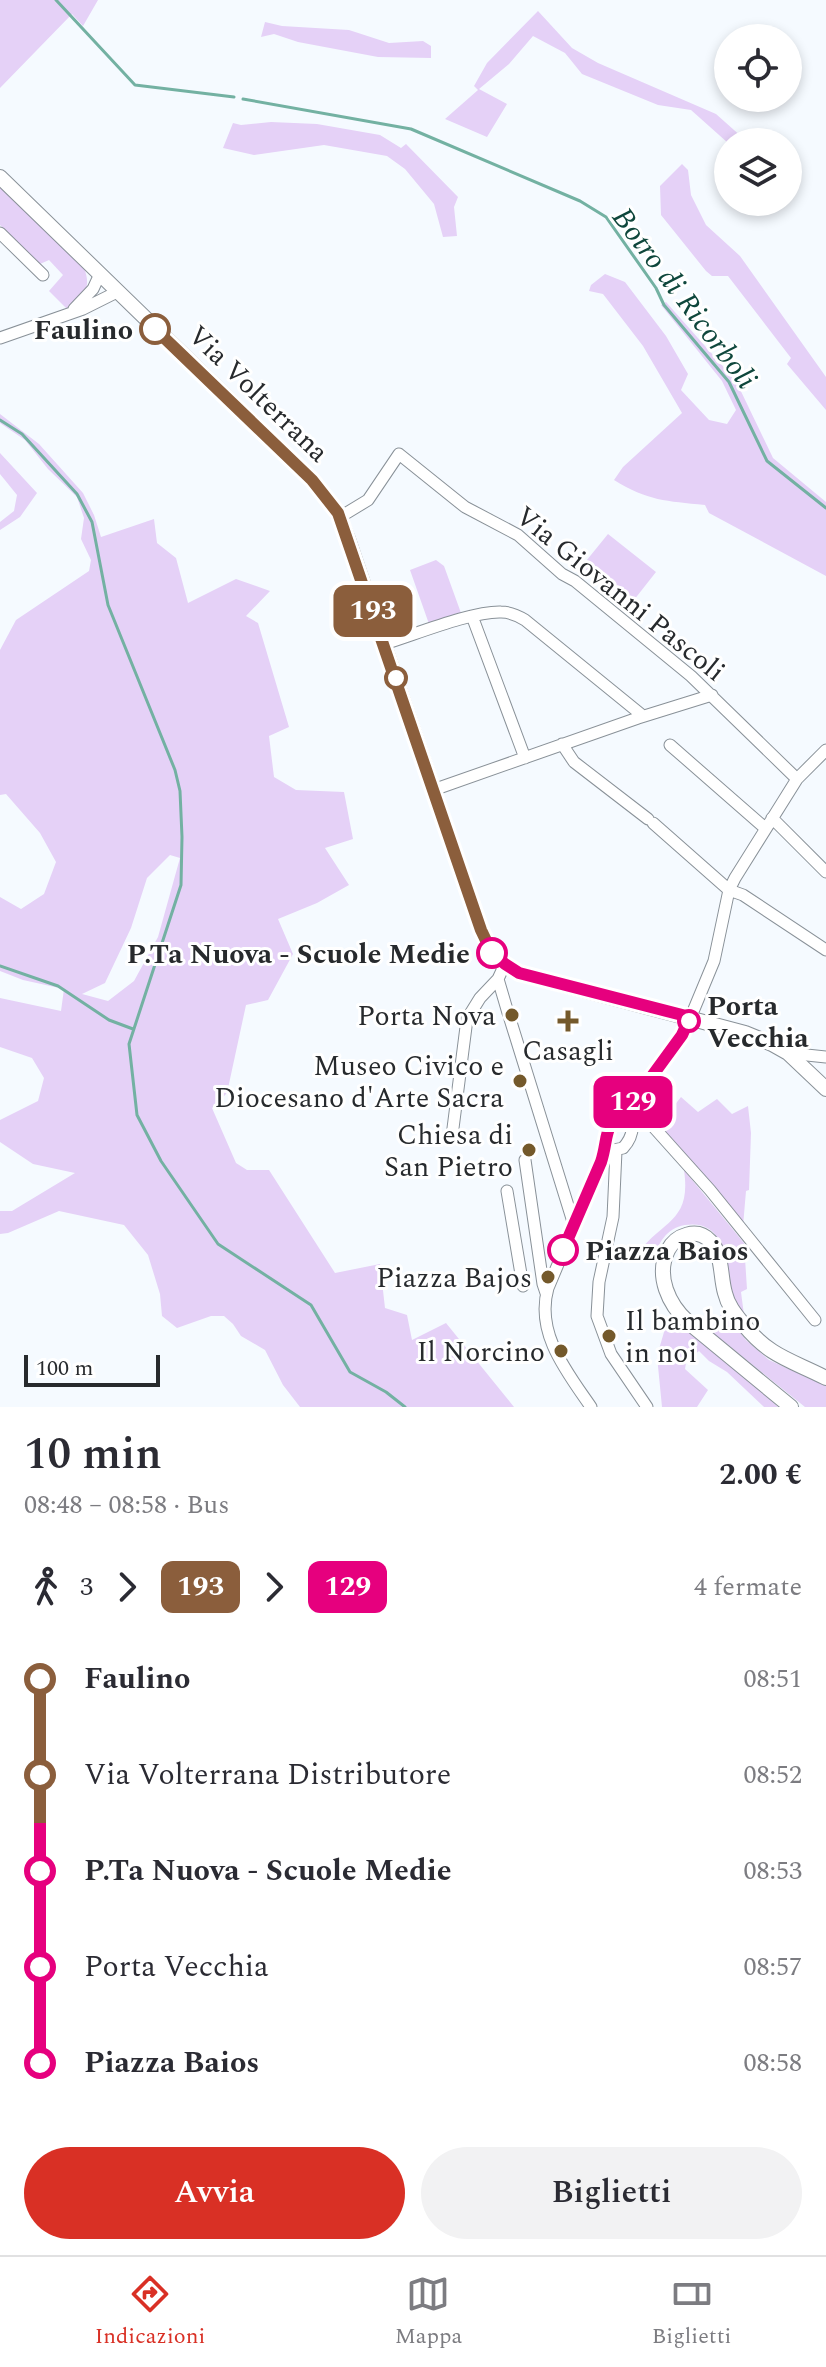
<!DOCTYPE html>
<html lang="it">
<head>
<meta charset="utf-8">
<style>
	body { margin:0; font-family:Spectral,serif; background:#f2f2f3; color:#2b2b33; height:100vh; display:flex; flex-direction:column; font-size:30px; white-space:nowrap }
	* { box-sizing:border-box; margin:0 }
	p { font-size:26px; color:#7c7c81 }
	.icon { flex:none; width:44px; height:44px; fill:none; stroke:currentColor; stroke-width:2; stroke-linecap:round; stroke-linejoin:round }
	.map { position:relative; height:1407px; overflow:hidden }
	.sheet { display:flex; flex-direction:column; background:#fff; flex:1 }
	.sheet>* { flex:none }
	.badge { padding:0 16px; border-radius:12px; font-size:28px; line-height:52px }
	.tools { position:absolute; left:714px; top:24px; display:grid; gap:16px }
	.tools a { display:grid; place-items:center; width:88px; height:88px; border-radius:50%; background:#fff; box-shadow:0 4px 12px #0003; font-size:40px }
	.scale { position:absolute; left:24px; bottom:20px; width:136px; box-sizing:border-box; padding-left:8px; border:4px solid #272a2d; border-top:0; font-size:22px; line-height:28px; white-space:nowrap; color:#272a2d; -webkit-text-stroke:6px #fff; paint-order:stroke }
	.map>.badge { position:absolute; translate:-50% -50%; box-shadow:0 0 0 4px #fff }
	.legs { display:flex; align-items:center; gap:12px; height:88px; padding:0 24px; font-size:26px }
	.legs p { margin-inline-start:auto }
	.overview { display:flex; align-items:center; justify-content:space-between; height:136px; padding:0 24px }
	h1 { font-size:44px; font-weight:600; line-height:60px }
	.cta { display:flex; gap:16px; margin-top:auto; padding:16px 24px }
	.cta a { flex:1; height:92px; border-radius:48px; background:#d93025; color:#fff; font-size:32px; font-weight:600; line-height:92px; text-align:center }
	.cta a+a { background:#f2f2f3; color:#2b2b33 }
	ul { padding:0 24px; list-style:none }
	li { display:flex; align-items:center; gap:28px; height:96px; font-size:30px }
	li i { display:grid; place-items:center; width:12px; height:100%; margin:0 10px; background:currentColor }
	li i::after { content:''; width:20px; height:20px; margin:-10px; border:6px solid; border-radius:50%; background:#fff }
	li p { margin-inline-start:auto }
	li:first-child i { background:linear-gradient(#0000 50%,currentColor 0) }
	li:last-child i { background:linear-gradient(currentColor 50%,#0000 0) }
	.tab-bar { display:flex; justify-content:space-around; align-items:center; height:112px; border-top:2px solid #e1e1e2; background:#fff; font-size:22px; color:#7c7c81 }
	.tab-bar a { display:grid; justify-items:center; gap:4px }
	.tab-bar .active { color:#d93025 }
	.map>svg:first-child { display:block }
	.green { fill:#e5d1f7; fill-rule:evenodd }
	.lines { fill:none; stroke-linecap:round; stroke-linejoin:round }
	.stream { stroke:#73b1a2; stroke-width:3 }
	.minor-casing { stroke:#899198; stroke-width:13 }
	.major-casing { stroke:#899198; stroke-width:16 }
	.minor { stroke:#fff; stroke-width:11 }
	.major { stroke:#fff; stroke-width:14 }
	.line-1-casing { stroke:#fff; stroke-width:18 }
	.line-2-casing { stroke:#fff; stroke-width:18 }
	.line-1 { stroke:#8b5e3c; stroke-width:12 }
	.line-2 { stroke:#e6007e; stroke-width:12 }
	.stop-1-dot { fill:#fff; stroke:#8b5e3c; stroke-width:4 }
	.stop-2-dot { fill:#fff; stroke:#e6007e; stroke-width:4 }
	.poi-dot { fill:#74592b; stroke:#fff; stroke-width:3 }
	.labels { text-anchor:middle; stroke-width:6; stroke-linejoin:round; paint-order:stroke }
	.stop-label { font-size:28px; font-weight:bold; fill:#272a2d; stroke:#fff; text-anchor:end }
	.street-label { font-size:28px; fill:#272a2d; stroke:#fff }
	.poi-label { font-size:28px; fill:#272a2d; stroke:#fff; text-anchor:end }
	.water-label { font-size:30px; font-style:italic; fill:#0f473c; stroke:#fff }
</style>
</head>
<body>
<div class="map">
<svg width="826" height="1407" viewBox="0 0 826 1407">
	<rect width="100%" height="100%" fill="#f5faff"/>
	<path class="green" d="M 0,0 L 98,0 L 83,26 L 72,14 L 0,88 Z
		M 538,11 L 572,48 L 598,63 L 716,114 L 743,138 L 728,143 L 691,110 L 658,105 L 582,74 L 565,53 L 533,36 L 509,64 L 479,89 L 507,104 L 487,137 L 445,119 L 478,90 L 474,86 L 487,63 Z
		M 265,22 L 282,26 L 349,30 L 389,43 L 423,41 L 431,46 L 431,58 L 378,57 L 298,42 L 274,34 L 261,37 Z
		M 271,122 L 317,124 L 380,135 L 401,148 L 406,144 L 458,197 L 454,207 L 457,236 L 443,237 L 434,204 L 405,169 L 387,156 L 324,145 L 254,155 L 223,148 L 233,123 L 241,125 Z
		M 682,164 L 688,170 L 691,195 L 706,225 L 740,256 L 826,377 L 826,410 L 787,364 L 791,358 L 728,276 L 712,276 L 706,271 L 661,215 L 660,186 Z
		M 0,187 L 84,268 C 92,288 84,298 67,309 L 49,291 L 63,275 L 49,260 L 40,264 L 0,225 Z
		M 605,274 L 625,282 L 666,336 L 688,374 L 681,390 L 709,420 L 727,424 L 736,410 L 722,381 L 661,305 L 666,302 L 736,381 L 773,458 L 826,502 L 826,576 L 709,513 L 705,505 C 666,501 648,501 614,480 L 623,467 L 682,413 L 643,346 L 603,294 L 589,291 L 591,285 Z
		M 0,414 L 39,444 L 83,493 L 94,515 L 101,537 L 154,519 L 157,543 L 176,558 L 188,603 L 236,579 L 270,591 L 246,616 L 258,623 L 289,727 L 269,736 L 274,777 L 296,790 L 344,792 L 353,839 L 325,848 L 349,885 L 317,903 L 278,919 L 293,954 L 268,1000 L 246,1005 L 227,1093 L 212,1108 L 236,1163 L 247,1170 L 269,1170 L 335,1273 L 380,1264 L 385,1308 L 407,1315 L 412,1340 L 446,1323 L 514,1407 L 300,1407 L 283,1385 L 265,1350 L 241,1336 L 233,1324 L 224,1316 L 211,1316 L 177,1328 L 162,1316 L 160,1294 L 148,1255 L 124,1225 L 59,1211 L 8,1233 L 0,1234 L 0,1211 L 12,1211 L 75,1173 L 33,1164 L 0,1142 L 0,1120 L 38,1101 L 44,1078 L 32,1058 L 0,1047 L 0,998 L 61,1011 L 64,989 L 23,980 L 0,971 L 0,897 L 21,909 L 44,894 L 56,862 L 40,833 L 6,794 L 0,795 L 0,650 L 16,620 L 89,571 L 91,560 L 81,539 L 84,518 L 77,497 L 48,469 L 25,440 L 0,423 ZM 170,855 L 180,858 L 158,937 L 134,981 L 108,1001 L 82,994 L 105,983 L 131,928 L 147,878 Z
		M 0,453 L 37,493 L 20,517 L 0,530 L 0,522 L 14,511 L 17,495 L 0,474 Z
		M 608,534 L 656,572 L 630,605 L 582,566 Z
		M 436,560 L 444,566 L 461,613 L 429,624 L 410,570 Z
		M 681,1097 L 698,1112 L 717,1099 L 732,1114 L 748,1106 L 751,1133 L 749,1190 L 746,1191 L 743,1226 L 658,1126 Z
		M 684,1170 L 744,1243 L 747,1289 L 741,1292 L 744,1315 C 739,1308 734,1301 732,1293 C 724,1265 728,1219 685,1225 C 666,1228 658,1244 653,1260 L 635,1257 C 660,1220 692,1224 684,1170 Z
		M 724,1311 L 746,1340 L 769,1360 L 826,1386 L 826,1407 L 805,1407 L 709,1330 Z
		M 669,1315 L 730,1363 L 778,1407 L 764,1407 L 727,1372 L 709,1361 L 699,1351 L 694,1355 L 690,1350 L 682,1359 L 686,1363 L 685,1369 L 708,1390 L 697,1407 L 662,1407 L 657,1356 Z"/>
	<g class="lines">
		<path class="stream" d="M 56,0 L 135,85 L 234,97
			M 243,99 L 411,129 L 580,201 L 606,217 L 656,288 L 664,305 L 729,382 L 767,461 L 826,508
			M 0,420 L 22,434 L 77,494 L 92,522 L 108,605 L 175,770 L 180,791 L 182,837 L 181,885 L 129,1044 L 137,1115 L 161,1161 L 218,1244 L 311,1305 L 350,1372 L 386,1392 L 405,1407
			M 0,966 L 58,986 L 109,1020 L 133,1029"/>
		<g class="minor-casing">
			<path id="minor" d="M 0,233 L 43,275
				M 74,309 L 93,289 L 100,274
				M 0,338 L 83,309 L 117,292
				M 340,517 L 368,500 L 399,454 L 465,507 L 518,535 L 562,574 L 575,581 L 691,676 L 797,779
				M 472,616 L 525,758
				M 384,644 C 414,635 472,611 501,612 C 510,612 517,615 525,620 L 643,716
				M 562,744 L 574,762 L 648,819
				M 670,745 L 765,828
				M 433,790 L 638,718 L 712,695
				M 772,818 L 826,872
				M 653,823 L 729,890 L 743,895 L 826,950
				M 498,979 L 508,1013
				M 510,1019 L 574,1225
				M 788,1053 L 826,1057
				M 632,1103 L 710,1190 L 815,1320
				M 452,1136 L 467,1019 L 480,998 L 498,979 L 505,964
				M 609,1151 L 623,1148 C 634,1136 635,1124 628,1109
				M 616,1151 L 613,1217 L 599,1282 L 597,1316 L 611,1354 L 647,1407
				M 525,1160 L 543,1284 L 546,1293
				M 507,1191 L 523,1286
				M 591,1407 C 567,1372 535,1333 548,1288 L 601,1162 C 609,1138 602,1123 628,1109 L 687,1026 L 714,961 L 729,890 L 735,878 L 797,779 L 826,750"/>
		</g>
		<g class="major-casing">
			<path id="major" d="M 0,177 L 312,480 L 336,510 L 348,539 L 481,930 C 488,950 499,963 519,973 L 745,1033 L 772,1044 L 788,1053 L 826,1089
				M 791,1407 L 688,1322 C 669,1305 655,1276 668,1250 C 676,1235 697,1227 710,1241 C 723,1254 720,1276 725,1293 C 728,1306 736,1315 744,1325 C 770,1357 791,1360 826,1378"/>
		</g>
		<use href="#minor" class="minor"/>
		<use href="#major" class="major"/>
	</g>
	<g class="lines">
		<g class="line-1-casing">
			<path id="line-1" d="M 155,329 L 312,480 L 338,513 L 481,930 L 492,953"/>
		</g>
		<g class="line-2-casing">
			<path id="line-2" d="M 492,953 L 505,964 L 519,973 L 690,1017 L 682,1035 L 628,1109 C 602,1123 609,1138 601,1162 L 563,1250"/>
		</g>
		<use href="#line-1" class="line-1"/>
		<use href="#line-2" class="line-2"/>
	</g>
	<g class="stop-1-dot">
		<circle cx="155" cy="329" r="14"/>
		<circle cx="396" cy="678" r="10"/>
	</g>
	<g class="stop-2-dot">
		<circle cx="492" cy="953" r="14"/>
		<circle cx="689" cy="1021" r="10"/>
		<circle cx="563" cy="1250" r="14"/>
	</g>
	<g class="poi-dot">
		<circle cx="512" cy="1015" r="8"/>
		<path d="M564 1009h8v8h8v8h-8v8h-8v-8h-8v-8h8z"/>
		<circle cx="520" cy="1081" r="8"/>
		<circle cx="529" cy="1150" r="8"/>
		<circle cx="548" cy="1277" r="8"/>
		<circle cx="609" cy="1336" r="8"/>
		<circle cx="561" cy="1351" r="8"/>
	</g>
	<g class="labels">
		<g class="stop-label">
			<text x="133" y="339">Faulino</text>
			<text x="470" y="963">P.Ta Nuova - Scuole Medie</text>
			<text x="707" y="1015" text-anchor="start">Porta<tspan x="707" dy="32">Vecchia</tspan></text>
			<text x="585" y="1260" text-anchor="start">Piazza Baios</text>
		</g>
		<g class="street-label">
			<text transform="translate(259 393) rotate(44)" y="10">Via Volterrana</text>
			<text transform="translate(621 593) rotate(39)" y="10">Via Giovanni Pascoli</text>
		</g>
		<g class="poi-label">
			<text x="496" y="1025">Porta Nova</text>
			<text x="568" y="1060" text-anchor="middle">Casagli</text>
			<text x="504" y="1075">Museo Civico e<tspan x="504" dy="32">Diocesano d'Arte Sacra</tspan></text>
			<text x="513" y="1144">Chiesa di<tspan x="513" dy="32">San Pietro</tspan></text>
			<text x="532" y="1287">Piazza Bajos</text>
			<text x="625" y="1330" text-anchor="start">Il bambino<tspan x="625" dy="32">in noi</tspan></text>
			<text x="545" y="1361">Il Norcino</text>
		</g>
		<g class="water-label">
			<text transform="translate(685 298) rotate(53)" y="10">Botro di Ricorboli</text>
		</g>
	</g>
</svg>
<div class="tools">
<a><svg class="icon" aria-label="locate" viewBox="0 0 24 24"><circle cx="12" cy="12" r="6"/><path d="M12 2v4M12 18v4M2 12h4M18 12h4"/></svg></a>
<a><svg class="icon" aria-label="layers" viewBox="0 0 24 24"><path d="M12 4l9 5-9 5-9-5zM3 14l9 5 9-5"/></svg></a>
</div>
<div class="scale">100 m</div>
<b class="badge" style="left:373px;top:611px;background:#8b5e3c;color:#fff">193</b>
<b class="badge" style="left:633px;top:1102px;background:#e6007e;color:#fff">129</b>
</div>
<section class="sheet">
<div class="overview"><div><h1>10 min</h1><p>08:48 – 08:58 · Bus</p></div><b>2.00 €</b></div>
<div class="legs"><svg class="icon" aria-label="walk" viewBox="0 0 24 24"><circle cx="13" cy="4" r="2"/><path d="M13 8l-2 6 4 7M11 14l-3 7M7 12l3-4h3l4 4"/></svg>3<svg class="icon" aria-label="forward" viewBox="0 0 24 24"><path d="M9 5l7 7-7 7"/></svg><b class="badge" style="background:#8b5e3c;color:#fff">193</b><svg class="icon" aria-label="forward" viewBox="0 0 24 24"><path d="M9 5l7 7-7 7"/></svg><b class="badge" style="background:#e6007e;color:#fff">129</b><p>4 fermate</p></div>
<ul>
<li><i style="color:#8b5e3c"></i><b>Faulino</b><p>08:51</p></li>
<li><i style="color:#8b5e3c"></i><span>Via Volterrana Distributore</span><p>08:52</p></li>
<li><i style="color:#e6007e"></i><b>P.Ta Nuova - Scuole Medie</b><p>08:53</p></li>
<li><i style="color:#e6007e"></i><span>Porta Vecchia</span><p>08:57</p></li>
<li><i style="color:#e6007e"></i><b>Piazza Baios</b><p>08:58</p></li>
</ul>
<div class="cta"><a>Avvia</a><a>Biglietti</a></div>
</section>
<nav class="tab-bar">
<a class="active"><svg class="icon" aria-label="directions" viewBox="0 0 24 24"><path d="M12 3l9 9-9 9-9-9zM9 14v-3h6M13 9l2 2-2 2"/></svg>Indicazioni</a>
<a><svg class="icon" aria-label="map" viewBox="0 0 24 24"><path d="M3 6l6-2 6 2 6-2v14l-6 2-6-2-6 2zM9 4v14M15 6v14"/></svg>Mappa</a>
<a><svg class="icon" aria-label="tickets" viewBox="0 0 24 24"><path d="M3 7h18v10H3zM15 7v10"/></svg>Biglietti</a>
</nav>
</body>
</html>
